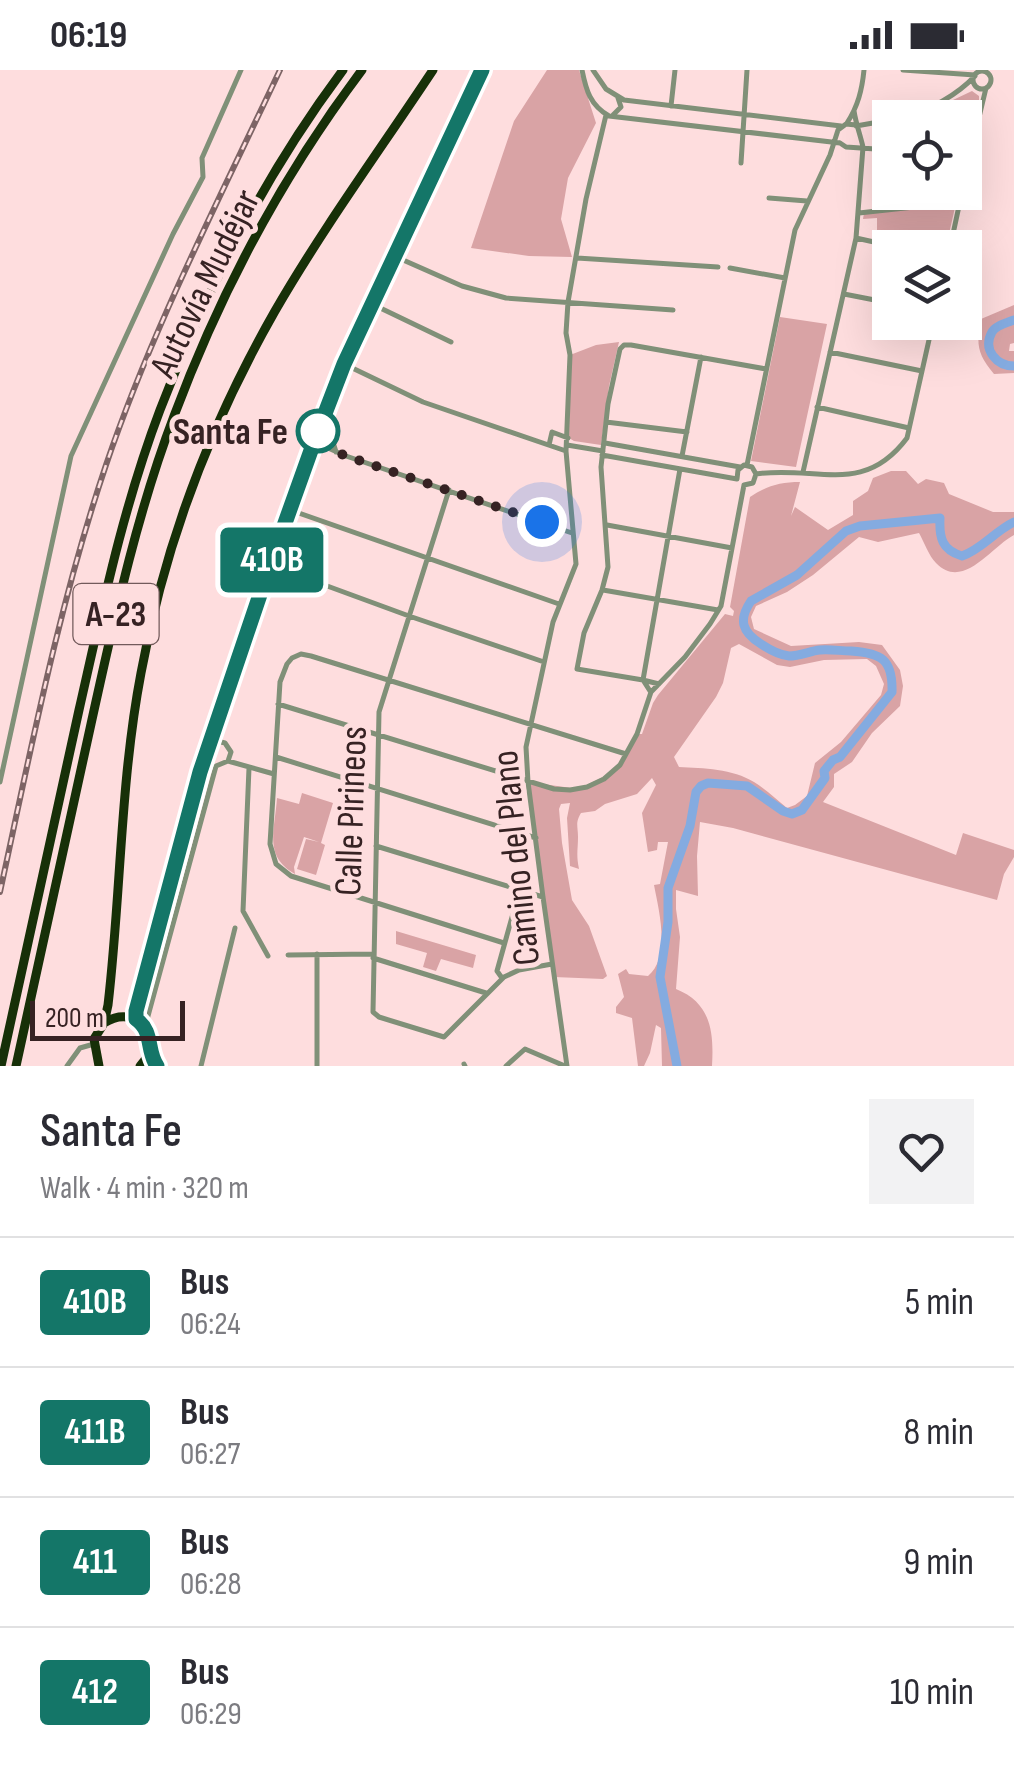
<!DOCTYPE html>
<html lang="en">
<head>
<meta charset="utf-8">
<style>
	body { margin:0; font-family:"Sofia Sans Condensed",sans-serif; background:#f2f2f3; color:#2b2b33; height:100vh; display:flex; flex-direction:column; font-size:38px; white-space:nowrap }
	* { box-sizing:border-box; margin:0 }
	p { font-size:32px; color:#7c7c81 }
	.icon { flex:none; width:55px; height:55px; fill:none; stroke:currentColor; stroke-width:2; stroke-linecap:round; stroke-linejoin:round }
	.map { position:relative; height:996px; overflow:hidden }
	.sheet { display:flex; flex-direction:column; background:#fff; flex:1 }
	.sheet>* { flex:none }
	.badge { padding:0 20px; border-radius:8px; font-size:35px; line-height:65px }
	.fabs { position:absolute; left:872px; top:30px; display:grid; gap:20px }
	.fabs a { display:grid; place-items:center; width:110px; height:110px; border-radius:0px; background:#fff; box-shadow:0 10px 40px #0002; font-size:50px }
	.scale { position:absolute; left:30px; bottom:25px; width:155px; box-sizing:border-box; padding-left:10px; border:5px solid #362223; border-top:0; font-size:28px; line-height:35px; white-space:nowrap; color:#362223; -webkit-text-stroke:8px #feddde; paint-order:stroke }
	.you { position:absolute; width:50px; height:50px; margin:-25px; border:8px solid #fff; border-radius:50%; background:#1a73e8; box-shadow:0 0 0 15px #1a73e833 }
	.map>.badge { position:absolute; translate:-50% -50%; box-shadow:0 0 0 5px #fff }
	.round { display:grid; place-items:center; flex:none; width:105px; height:105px; border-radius:0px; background:#f2f2f3 }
	.summary { display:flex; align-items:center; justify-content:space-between; height:170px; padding:0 40px }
	h1 { font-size:48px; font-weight:600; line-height:75px }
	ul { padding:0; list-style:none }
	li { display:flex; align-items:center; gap:30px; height:130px; padding:0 40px; border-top:2px solid #e1e1e2 }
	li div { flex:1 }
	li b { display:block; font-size:38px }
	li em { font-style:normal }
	li .badge { min-width:110px; font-weight:700; text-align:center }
	.status { display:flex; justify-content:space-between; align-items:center; height:70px; padding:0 50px; background:#fff; direction:ltr }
	.status svg { height:28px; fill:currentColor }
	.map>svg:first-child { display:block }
	.green { fill:#d9a3a5; fill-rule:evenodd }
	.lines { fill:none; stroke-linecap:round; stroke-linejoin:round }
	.river { stroke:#84abe0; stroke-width:9 }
	.minor { stroke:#809078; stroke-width:5 }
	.highway { stroke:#173008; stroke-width:9 }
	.rail-casing { stroke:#7d6465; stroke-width:6 }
	.rail { stroke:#feddde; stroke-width:2.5; stroke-dasharray:8; stroke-linecap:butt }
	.line-casing { stroke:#fff; stroke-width:22 }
	.line { stroke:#147668; stroke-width:15 }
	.walk { stroke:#362223; stroke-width:10; stroke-dasharray:0 18 }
	.stop-dot { fill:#fff; stroke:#147668; stroke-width:5 }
	.labels { text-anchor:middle; stroke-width:10; stroke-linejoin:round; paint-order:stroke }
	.shield { fill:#feddde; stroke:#725a5b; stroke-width:2.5 }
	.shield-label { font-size:35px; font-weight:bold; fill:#362223 }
	.street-label { font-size:38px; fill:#362223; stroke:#feddde }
	.stop-label { font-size:38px; font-weight:bold; fill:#362223; stroke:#feddde; text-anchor:end }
</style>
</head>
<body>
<div class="status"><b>06:19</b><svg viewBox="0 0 49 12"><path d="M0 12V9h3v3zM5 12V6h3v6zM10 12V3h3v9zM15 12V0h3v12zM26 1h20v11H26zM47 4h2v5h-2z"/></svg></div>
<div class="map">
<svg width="1014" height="996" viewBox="0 0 1014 996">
	<rect width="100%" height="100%" fill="#feddde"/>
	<path class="green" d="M 547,0 L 579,0 L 596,53 L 568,108 L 561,149 L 572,187 L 529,186 L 471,178 L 514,51 Z
		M 972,21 L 979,26 L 979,41 L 965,80 L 965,48 L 915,48 Z
		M 956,133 L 946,177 L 918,177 L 881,169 L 877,160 L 877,148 L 863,149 L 864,143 Z
		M 1014,235 L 1014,273 L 1010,274 L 1009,281 L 1014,281 L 1014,303 L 994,304 C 977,284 976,274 981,249 Z
		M 780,247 L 827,254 L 796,397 L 751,391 Z
		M 619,272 L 609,316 L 601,375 L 574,371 L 569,368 L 570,285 L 596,275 Z
		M 891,401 L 906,401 L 918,414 L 926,409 L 944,413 L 949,424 L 993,442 L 1014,442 L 1014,465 C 991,477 963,521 936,493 C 929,486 924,472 919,463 L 878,472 L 859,467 L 813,505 L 787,522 L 756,536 L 751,547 L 754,559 L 791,576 L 859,572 L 882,575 L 900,600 L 903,616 L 900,636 L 872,663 L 852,692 L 834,704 L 834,717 L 823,732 L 956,785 L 963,763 L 1014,780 L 1014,787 L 1004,804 L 997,830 L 733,758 L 700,752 L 697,786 L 698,826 L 676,820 L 676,839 L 680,867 L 676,919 C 711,933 714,962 712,996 L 662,996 L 661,958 L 656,955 L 650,983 L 644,996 L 638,996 L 632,948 L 616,943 L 616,937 L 624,927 L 618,904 L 626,899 L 629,904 L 648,906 C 671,887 659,841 654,815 L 660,814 L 668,772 L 658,772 L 657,780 L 648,782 L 642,743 L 656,715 L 652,708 L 637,724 L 605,734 L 595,741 L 581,743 C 575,753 578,756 578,767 C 578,780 576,784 579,799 L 570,796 L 567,748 L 570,733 L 561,734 L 559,739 L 562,773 L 572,830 L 589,856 L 607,906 L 603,909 L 554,907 L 528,712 L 579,719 L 613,702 L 637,664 L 642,664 L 653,633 L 658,625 L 725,544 L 733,546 L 734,541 L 730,537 L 750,427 C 766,416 780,412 800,412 L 791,446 L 795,437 L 828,460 L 853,445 L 853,431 L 868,421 L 873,408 ZM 739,574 L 777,595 L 790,597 L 824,590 L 867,589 L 876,596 L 884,614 L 881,625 L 841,672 L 815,693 L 807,726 L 795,735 L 787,738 C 776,729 765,719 754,712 C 733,699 703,698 679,697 L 674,687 L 716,627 L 723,613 L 731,578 Z
		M 302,723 L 333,733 L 321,773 L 325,775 L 316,805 L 297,799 L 306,769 L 319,772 L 304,767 L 294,797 L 295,804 C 263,786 275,760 277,728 L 299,734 Z
		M 396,861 L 476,885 L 473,898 L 441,889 L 436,901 L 423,897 L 427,883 L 396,874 Z"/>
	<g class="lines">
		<path class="river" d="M 1014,250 C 1007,253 996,255 992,262 C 982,280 997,296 1014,296
			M 677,996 L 660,907 L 668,852 L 668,818 L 690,756 L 696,722 L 701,716 L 708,713 L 747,716 L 783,741 L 792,744 L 802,740 L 825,708 L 824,701 L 833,690 L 840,687 L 892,622 C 893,589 881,583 851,581 C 841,581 830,579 820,580 C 810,581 800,586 789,586 C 779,585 770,580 761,574 C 742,562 738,550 751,531 L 797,505 L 846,461 L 860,456 L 940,448 C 939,468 942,480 962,486 C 982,479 995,461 1014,452"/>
		<path class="minor" d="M 582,0 C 586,20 590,35 609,46 L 840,73
			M 593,0 L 606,19 L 624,30 L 841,56
			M 903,0 L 975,5
			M973 10a9 9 0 1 1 18 0a9 9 0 1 1-18 0Z
			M 671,36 L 675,0
			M 613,45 L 621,37 L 618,28
			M 901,48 C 929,40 955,27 975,6
			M 847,53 C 858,36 862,20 864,0
			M 856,56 L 890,50
			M 840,73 L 846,77 L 890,80
			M 741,93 L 747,0
			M 965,106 L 986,18
			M 769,128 L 807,131
			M 859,143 L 960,132
			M 856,168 L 901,178
			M 950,178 L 962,122
			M 394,186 L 462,216 L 506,228 L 673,240
			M 577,188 L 718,197
			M 730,198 L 785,208
			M 844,224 L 890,233
			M 374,235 L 451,272
			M 830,282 L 922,301
			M 346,295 L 423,332 L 566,381
			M 817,337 L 909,358
			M 606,352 L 687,362
			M 321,361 L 333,372 L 336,382
			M 317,373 L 346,386 L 572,463
			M 605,373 L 740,397
			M 549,375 L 552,362 L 568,368
			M 567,375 L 603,381
			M 602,385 L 737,409
			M 682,386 L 701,287
			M 747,395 L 795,160 L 830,85 L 838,60 L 846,54 L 856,55
			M 803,402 L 856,168 L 863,77 C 860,64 856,54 854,41
			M 756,404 C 816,395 863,427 907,368 L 933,252
			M 737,409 L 738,400 L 744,395 L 752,397 L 756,404
			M 744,415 L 753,413 L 756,404
			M 449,420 L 379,642 L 373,942 L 379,947 L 444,967 L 504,907 L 519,900 L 552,894
			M 290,440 L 559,534
			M 607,455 L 732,478
			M 270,495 L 409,546 L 544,592
			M 603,520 L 718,540
			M 659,614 L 643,610 L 680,399
			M 650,621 L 643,610 L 577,599 L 584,563 L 602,520 L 608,497 L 601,397 L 608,334 L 620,279 L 624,275 L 631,275 L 766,299
			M 278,634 L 554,719 L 570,720 L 587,717 L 604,709 L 620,695 L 637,664 L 651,622 L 685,587 L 710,554 L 721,536 L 744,415
			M 276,687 L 536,768
			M 228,691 L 274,704
			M 249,698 L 243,841 L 268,886
			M 0,712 L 71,386 L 173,164 L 203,107 L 202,88 L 241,0
			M 376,776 L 543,827
			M 504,873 L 291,806 L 276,794 L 270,774 L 280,612 L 287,594 L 292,588 L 301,584 L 311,586 L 626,684
			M 317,884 L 317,996
			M 288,885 L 373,884
			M 373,888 L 486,923
			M 502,908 L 497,901 L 519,822
			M 145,957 L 216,696 L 228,691 L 231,682 L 225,673 L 213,670
			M 149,983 L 157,996
			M 464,994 L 465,996
			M 67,996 L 80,978 L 94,974
			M 201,996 L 235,858
			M 506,996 L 525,979 L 565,996
			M 567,996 L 543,827 L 528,712 L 526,677 L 553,552 L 576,494 L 566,381 L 570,285 L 566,263 L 568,232 L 586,129 L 606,45"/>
		<path class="highway" d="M 136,949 L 136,937 L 200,702 L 270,495 L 317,365 L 344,294 L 482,0
			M 104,953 C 136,932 167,968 140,996
			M 1,996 C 27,877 53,759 79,640 C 102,539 123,437 160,340 C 206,220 266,103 343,0
			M 16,996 C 41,882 66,768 91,654 C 114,550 136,446 174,346 C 220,223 283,105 362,0
			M 99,996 L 94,969 L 104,953 L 108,935 C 121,824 120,713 141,603 C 164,477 211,353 275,241 C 323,158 380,80 433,0"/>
		<g class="rail-casing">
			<path id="rail" d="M 0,822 C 31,679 59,534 106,395 C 152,259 219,130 280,0"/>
		</g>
		<use href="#rail" class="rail"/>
	</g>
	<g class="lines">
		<g class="line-casing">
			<path id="line" d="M 157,996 C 146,980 154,962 136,949 L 136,941 L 200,702 L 270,495 L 314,372 L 344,294 L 482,0"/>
		</g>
		<use href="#line" class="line"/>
		<path class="walk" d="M 318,361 L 330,368 L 336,382 L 346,386 L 542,452"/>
	</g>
	<circle class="stop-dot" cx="318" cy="361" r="20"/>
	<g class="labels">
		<rect class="shield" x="73.5" y="514" width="85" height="60" rx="8"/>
		<g class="shield-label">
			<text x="116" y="556">A-23</text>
		</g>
		<g class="street-label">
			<text transform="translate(204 213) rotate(-64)" y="13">Autovía Mudéjar</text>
			<text transform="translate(350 741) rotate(-88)" y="13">Calle Pirineos</text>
			<text transform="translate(515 788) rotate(-96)" y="13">Camino del Plano</text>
		</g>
		<g class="stop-label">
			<text x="288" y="374">Santa Fe</text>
		</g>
	</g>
</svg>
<div class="fabs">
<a><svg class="icon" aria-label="locate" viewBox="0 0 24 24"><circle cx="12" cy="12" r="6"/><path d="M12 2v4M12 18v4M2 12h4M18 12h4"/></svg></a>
<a><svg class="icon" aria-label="layers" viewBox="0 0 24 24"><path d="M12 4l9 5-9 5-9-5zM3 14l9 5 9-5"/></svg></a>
</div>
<div class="scale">200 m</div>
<div class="you" style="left:542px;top:452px"></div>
<b class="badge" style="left:272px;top:490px;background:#147668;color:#fff">410B</b>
</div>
<section class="sheet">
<div class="summary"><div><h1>Santa Fe</h1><p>Walk · 4 min · 320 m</p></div><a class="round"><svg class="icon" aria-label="heart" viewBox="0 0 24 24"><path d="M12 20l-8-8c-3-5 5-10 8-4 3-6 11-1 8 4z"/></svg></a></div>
<ul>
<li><span class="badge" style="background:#147668;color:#fff">410B</span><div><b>Bus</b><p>06:24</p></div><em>5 min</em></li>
<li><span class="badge" style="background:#147668;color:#fff">411B</span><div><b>Bus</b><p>06:27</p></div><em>8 min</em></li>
<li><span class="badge" style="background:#147668;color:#fff">411</span><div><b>Bus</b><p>06:28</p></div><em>9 min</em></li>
<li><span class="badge" style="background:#147668;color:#fff">412</span><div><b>Bus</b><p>06:29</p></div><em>10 min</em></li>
</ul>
</section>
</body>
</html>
